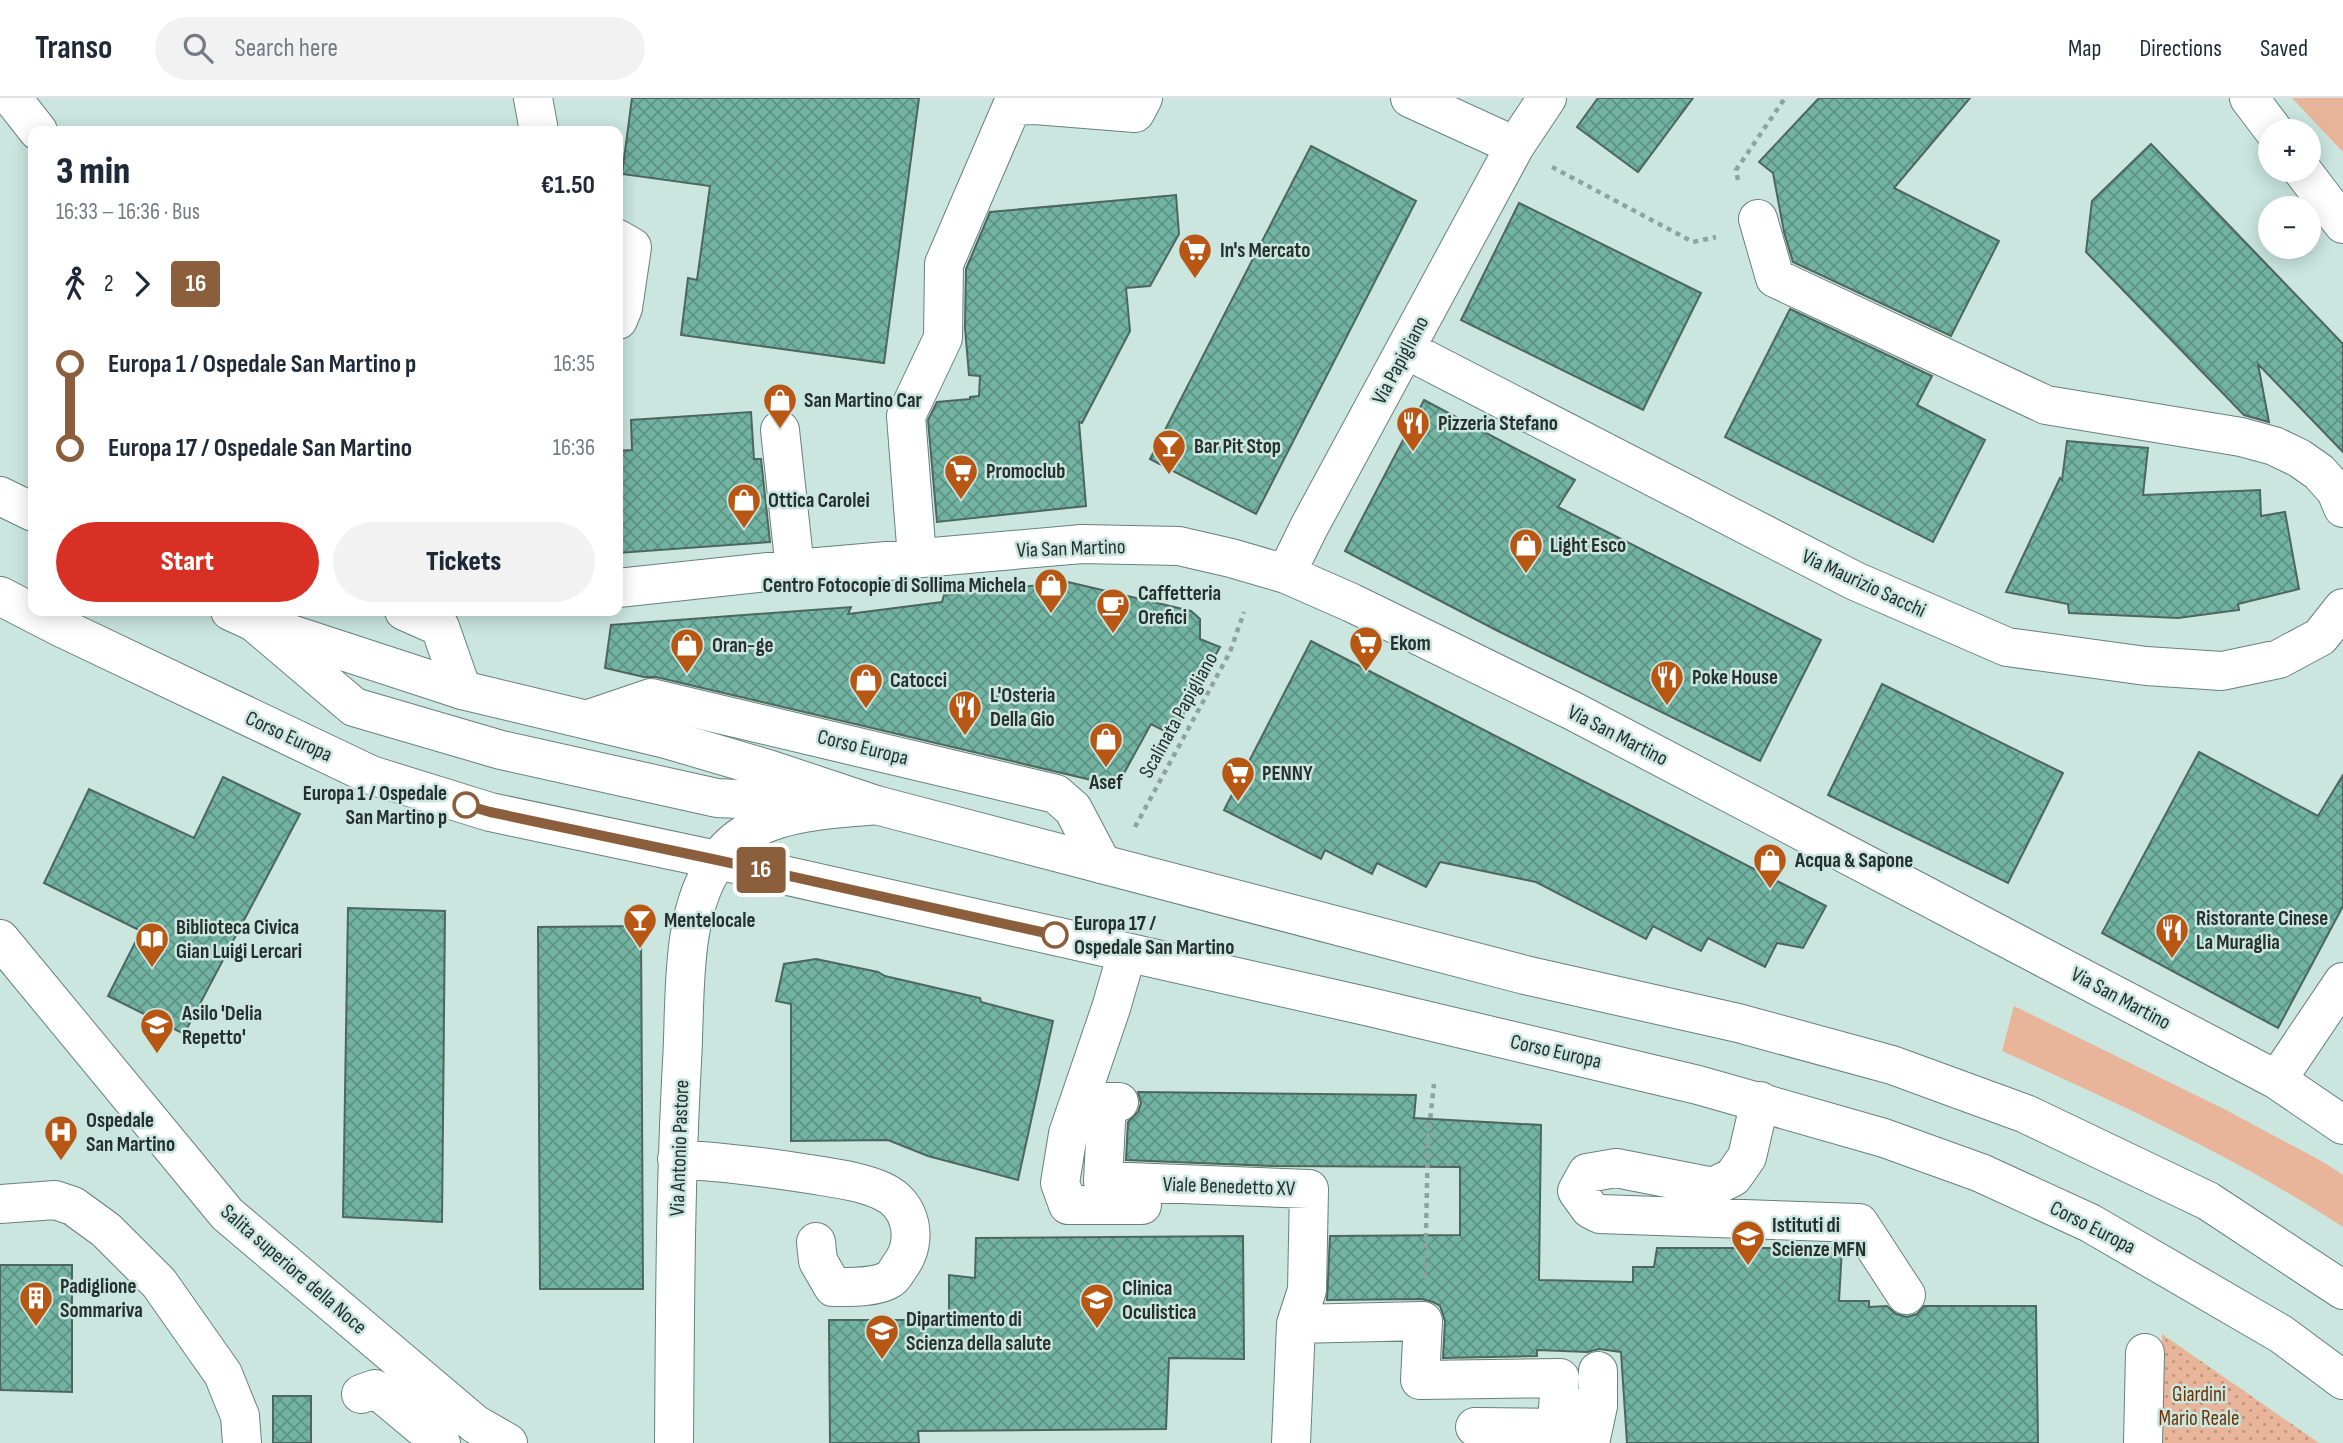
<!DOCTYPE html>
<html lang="en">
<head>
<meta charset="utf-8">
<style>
	body { margin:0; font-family:"Sofia Sans Condensed",sans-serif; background:#f2f2f3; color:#1f2937; height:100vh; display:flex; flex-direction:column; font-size:26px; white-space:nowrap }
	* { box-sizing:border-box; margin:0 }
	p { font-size:23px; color:#747a83 }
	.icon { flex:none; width:38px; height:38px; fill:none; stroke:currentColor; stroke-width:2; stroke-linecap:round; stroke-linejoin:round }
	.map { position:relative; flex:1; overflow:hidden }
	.side { position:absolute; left:28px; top:28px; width:595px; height:490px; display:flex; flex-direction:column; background:#fff; border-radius:14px; box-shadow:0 4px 18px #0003 }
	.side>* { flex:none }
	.badge { padding:0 14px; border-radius:5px; font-size:24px; line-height:46px }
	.fabs { position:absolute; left:2258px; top:21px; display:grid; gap:14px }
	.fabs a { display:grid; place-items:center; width:63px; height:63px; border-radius:50%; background:#fff; box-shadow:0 4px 18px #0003; font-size:35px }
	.map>.badge { position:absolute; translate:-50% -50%; box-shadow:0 0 0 4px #fff }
	.legs { display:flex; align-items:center; gap:10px; height:77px; padding:0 28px; font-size:23px }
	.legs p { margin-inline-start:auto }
	.overview { display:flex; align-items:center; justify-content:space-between; height:119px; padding:0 28px }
	h1 { font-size:38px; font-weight:800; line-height:52px }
	.primary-button { display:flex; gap:14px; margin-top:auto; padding:14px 28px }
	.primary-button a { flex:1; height:80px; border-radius:42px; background:#d93025; color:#fff; font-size:28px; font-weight:800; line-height:80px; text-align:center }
	.primary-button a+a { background:#f2f2f3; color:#1f2937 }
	ul { padding:0 28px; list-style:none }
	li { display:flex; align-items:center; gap:24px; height:84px; font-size:26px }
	li i { display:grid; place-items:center; width:10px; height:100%; margin:0 9px; background:currentColor }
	li i::after { content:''; width:18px; height:18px; margin:-9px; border:5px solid; border-radius:50%; background:#fff }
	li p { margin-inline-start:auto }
	li:first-child i { background:linear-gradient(#0000 50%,currentColor 0) }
	li:last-child i { background:linear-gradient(currentColor 50%,#0000 0) }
	header { display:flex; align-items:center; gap:42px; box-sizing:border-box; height:98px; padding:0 35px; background:#fff; border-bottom:2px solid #e0e1e3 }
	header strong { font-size:33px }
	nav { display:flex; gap:38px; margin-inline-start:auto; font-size:24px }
	.search { width:490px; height:63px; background:#f2f2f3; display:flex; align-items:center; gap:18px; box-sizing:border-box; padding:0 24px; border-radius:38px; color:#747a83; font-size:26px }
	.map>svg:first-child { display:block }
	.green { fill:#e9b59a }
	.park { fill:url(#park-dots) }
	.building { fill:url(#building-cross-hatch); stroke:#4e665f; stroke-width:2 }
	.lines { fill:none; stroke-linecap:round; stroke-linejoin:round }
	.minor-casing { stroke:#68817a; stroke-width:40 }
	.major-casing { stroke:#68817a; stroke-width:40 }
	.path { stroke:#8ea39d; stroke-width:4.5; stroke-dasharray:5 5; stroke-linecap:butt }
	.minor { stroke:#fff; stroke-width:38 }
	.major { stroke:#fff; stroke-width:38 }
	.line-1-casing { stroke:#fff; stroke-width:16 }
	.line-1 { stroke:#8b5e3c; stroke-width:10 }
	.stop-1-dot { fill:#fff; stroke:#8b5e3c; stroke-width:3.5 }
	.labels { text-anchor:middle; stroke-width:5; stroke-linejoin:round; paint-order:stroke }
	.poi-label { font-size:21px; font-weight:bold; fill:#26302d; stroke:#cae6de; text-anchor:start }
	.street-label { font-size:21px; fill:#26302d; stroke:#cae6de }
	.stop-label { font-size:21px; font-weight:bold; fill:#26302d; stroke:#cae6de; text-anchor:end }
	.park-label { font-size:21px; fill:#6f3206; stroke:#cae6de }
</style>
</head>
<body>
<header>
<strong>Transo</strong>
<div class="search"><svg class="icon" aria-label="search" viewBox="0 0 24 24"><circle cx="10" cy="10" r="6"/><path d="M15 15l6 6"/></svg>Search here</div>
<nav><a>Map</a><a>Directions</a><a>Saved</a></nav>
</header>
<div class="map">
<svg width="2343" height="1345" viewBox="0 0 2343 1345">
	<defs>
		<pattern id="park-dots" width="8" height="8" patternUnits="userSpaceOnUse" patternTransform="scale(1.75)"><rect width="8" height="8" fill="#e9b59a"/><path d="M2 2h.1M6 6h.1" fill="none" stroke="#bd947e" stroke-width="1.8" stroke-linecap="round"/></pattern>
		<pattern id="building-cross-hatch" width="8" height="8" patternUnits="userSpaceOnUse" patternTransform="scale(1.75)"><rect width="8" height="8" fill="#72b3a2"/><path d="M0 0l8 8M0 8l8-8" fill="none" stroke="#5d9284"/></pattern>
	</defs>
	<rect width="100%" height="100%" fill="#cae6de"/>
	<path class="green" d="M 2292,0 L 2343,0 L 2343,54 Z
		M 2014,908 L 2226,1012 L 2325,1065 L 2343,1077 L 2343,1129 C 2236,1059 2119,1006 2002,953 Z"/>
	<path class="park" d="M 2162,1236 L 2319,1345 L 2162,1345 Z"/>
	<path class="building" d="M 632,0 L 919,0 L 884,265 L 681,237 L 688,180 L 697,182 L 710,88 L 622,76 Z
		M 1598,0 L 1693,0 L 1638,74 L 1577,29 Z
		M 1819,0 L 1970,0 L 1894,90 L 1999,143 L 1951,238 L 1793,164 L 1784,134 L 1773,75 L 1759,64 Z
		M 2151,46 L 2343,246 L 2343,354 L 2258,266 L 2269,324 L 2244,317 L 2086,154 L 2092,103 Z
		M 1311,48 L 1416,103 L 1256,416 L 1150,361 Z
		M 1176,97 L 1179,136 L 1150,188 L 1126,190 L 1130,233 L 1082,325 L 1079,324 L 1086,408 L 937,424 L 928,322 L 937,304 L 970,301 L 970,299 L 979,298 L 980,278 L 969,277 L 965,230 L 966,171 L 990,114 Z
		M 1519,105 L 1701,195 L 1643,312 L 1461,222 Z
		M 1790,211 L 1932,278 L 1917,307 L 1985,342 L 1933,444 L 1725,339 Z
		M 1424,302 L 1575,382 L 1558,409 L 1821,542 L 1760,663 L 1496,532 L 1345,453 Z
		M 751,314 L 754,361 L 761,361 L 770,444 L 618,455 L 618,353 L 632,352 L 631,322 Z
		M 2067,343 L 2148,350 L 2143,397 L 2260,392 L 2261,418 L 2285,414 L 2299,491 L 2238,506 L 2239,512 L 2178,520 L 2069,515 L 2068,506 L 2006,494 L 2060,380 L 2062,382 Z
		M 1068,484 L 1191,513 L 1200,521 L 1200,541 L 1220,549 L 1172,637 L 1151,626 L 1117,688 L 656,579 L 644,579 L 605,570 L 611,527 L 851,509 L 848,516 L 942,504 L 944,497 Z
		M 1311,543 L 1826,808 L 1803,850 L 1777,845 L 1765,869 L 1708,840 L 1701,853 L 1653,828 L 1646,841 L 1536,784 L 1440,764 L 1426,789 L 1377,765 L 1372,776 L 1325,752 L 1321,761 L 1224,712 Z
		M 1882,586 L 2063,675 L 2008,785 L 1828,697 Z
		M 2199,654 L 2318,718 L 2343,677 L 2343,808 L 2278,930 L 2102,835 Z
		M 223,679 L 300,716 L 184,936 L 108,898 L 141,833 L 44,785 L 89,691 L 194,740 Z
		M 348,810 L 445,813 L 442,1124 L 343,1119 Z
		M 641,828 L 643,1191 L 540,1191 L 538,829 Z
		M 816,861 L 878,874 L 885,878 L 980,900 L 981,904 L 1053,923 L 1018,1082 L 928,1058 L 888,1042 L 791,1043 L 791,906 L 776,903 L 784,866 Z
		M 1138,994 L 1416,997 L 1414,1020 L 1541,1027 L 1539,1182 L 1633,1184 L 1633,1169 L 1654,1169 L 1657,1150 L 1842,1150 L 1839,1203 L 1869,1203 L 1869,1209 L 1887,1208 L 1896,1216 L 1907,1219 L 1917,1216 L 1924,1208 L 2036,1208 L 2038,1345 L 1627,1345 L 1621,1254 L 1599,1251 L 1588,1254 L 1537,1252 L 1537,1258 L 1443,1260 L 1445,1223 L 1440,1208 L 1433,1204 L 1422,1201 L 1327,1202 L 1330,1138 L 1460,1137 L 1460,1069 L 1273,1068 L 1126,1062 L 1128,1024 L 1138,1014 L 1141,1005 Z
		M 1243,1138 L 1244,1261 L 1169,1260 L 1166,1331 L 918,1333 L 919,1345 L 830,1345 L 829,1222 L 949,1222 L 949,1177 L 975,1180 L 976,1140 Z
		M 0,1167 L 72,1167 L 72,1294 L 0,1292 Z
		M 273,1298 L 311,1298 L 311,1345 L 273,1345 Z"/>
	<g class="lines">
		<g class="minor-casing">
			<path id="minor" d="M 12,0 L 38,33
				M 533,0 L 539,33
				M 2249,0 L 2274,33
				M 1515,48 L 1547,0
				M 2302,72 L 2343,126
				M 1758,121 L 1775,180 L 2046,307 L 2241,339 L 2274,348 L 2299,360 L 2319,374 L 2336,393 L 2343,410
				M 618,141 L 632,149 L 623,210 L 618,222
				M 1405,251 L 1855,483 L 2007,549 L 2146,568 L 2222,573 L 2279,561 L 2320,539 L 2343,510
				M 780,332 L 795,471
				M 917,460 L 906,318 L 943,240 L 944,166 L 1012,8 L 1035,7 L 1135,15 L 1143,0
				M 1286,476 L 1309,429 L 1515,48 L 1410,0
				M 618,490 L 795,471 L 1082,446 L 1179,448 L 1231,460 L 1286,476 L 1352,505 L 1573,613 L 2277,982 L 2343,1027
				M 404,513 L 440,529 L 462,592
				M 254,524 L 354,609 L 501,652 L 717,700 L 804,704
				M 589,621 L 651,600 L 1056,696 L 1073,711 L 1102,766
				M 0,841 L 227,1116 L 475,1326 L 508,1345
				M 1127,855 L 1111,910 L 1068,1036 L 1060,1085 L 1068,1107 L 1142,1107
				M 2277,982 L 2343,884
				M 1760,1003 L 1747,1059 L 1733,1079 L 1713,1089 L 1616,1070 L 1587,1075 L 1577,1093 L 1590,1111 L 1600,1116 L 1859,1125 L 1906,1197
				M 1119,1004 L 1107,1004 L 1103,1083 L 1309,1091 L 1307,1192 L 1296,1226 L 1291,1345
				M 677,1061 C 722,1064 765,1069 809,1076 C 833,1080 860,1083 882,1093 C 912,1106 919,1143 900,1168 C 897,1172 894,1179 890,1181 C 877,1190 848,1189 833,1189 L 818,1163 L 816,1144
				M 0,1106 L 55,1102 L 73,1108 L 106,1132 L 159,1185 L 223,1276 L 240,1318 L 242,1345
				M 1296,1226 L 1423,1223 L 1420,1282 L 1560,1280 L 1558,1311 L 1598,1308
				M 361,1296 L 375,1291 L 381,1295 L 441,1345
				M 1475,1329 L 1567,1330 L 1570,1310
				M 674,1345 C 675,1218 675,1091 682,964 C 686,900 679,817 717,763 C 752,712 820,713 876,707
				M 1590,1345 L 1598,1308 L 1598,1273
				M 2143,1345 L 2145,1255"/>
		</g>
		<g class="major-casing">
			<path id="major" d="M 0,398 L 33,414
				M 0,498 L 60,529 L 371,677 L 490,714 L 717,762 L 1370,909 L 1698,987 L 1884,1040 L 1981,1075 L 2090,1125 L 2281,1236 L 2343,1282
				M 230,513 L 254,524 L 462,592 L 666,641 L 768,671 L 876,707 L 1525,877 L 1738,925 L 1892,967 L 2026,1016 L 2208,1103 L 2343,1192"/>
		</g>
		<path class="path" d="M 1552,69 L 1693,144 L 1716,139
			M 1738,82 L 1736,72 L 1785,0
			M 1135,729 L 1230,554 L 1244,514
			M 1425,1180 L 1428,1041 L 1434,986"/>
		<use href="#minor" class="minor"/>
		<use href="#major" class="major"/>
	</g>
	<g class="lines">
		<g class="line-1-casing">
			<path id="line-1" d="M 466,707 L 490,714 L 717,762 L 1055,837"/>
		</g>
		<use href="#line-1" class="line-1"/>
	</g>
	<defs>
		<g id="supermarket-pin" transform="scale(1.75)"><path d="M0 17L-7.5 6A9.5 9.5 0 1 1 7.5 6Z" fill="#b85714" stroke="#cae6de"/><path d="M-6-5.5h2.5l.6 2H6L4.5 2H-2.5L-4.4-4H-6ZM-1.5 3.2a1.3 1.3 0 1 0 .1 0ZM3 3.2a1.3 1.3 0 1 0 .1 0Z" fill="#fff"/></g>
		<g id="shop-pin" transform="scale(1.75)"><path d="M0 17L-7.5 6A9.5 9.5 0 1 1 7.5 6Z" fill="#b85714" stroke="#cae6de"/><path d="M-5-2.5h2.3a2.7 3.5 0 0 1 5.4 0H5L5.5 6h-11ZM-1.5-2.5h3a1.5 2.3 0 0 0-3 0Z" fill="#fff"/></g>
		<g id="restaurant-pin" transform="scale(1.75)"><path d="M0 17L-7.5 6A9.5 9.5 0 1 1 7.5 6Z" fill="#b85714" stroke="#cae6de"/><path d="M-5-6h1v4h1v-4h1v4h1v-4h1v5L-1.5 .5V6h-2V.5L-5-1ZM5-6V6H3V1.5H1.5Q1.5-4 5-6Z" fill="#fff"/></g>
		<g id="bar-pin" transform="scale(1.75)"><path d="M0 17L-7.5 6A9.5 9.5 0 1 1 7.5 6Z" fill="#b85714" stroke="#cae6de"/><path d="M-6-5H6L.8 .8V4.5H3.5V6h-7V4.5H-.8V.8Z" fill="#fff"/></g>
		<g id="cafe-pin" transform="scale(1.75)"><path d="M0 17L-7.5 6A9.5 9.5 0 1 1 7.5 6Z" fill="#b85714" stroke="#cae6de"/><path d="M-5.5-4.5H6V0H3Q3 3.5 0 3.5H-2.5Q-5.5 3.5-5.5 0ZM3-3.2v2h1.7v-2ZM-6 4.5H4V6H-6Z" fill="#fff"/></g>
		<g id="library-pin" transform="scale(1.75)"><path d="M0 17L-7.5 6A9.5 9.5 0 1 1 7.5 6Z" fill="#b85714" stroke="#cae6de"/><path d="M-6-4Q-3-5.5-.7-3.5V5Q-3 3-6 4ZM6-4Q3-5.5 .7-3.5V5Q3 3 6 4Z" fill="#fff"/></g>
		<g id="school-pin" transform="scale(1.75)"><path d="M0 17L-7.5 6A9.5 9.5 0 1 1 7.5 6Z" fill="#b85714" stroke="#cae6de"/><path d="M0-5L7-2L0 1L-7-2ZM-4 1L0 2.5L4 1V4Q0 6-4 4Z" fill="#fff"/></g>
		<g id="hospital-pin" transform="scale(1.75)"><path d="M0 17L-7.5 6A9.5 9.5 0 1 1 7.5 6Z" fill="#b85714" stroke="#cae6de"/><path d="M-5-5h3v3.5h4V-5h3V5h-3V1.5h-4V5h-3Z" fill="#fff"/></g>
		<g id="university-pin" transform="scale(1.75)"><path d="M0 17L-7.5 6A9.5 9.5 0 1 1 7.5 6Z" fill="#b85714" stroke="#cae6de"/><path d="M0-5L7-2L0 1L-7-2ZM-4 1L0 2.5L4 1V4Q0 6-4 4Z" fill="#fff"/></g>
		<g id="building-pin" transform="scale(1.75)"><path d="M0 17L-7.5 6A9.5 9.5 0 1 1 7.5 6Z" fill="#b85714" stroke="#cae6de"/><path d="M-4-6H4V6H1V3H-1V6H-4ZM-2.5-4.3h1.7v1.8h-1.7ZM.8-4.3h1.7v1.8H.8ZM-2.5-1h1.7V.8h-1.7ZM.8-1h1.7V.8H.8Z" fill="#fff"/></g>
	</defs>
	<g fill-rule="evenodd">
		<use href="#supermarket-pin" x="1195" y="152"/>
		<use href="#shop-pin" x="780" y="302"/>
		<use href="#restaurant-pin" x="1413" y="325"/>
		<use href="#bar-pin" x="1169" y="348"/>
		<use href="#supermarket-pin" x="961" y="373"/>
		<use href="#shop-pin" x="744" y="402"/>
		<use href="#shop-pin" x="1526" y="447"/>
		<use href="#shop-pin" x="1051" y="487"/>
		<use href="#cafe-pin" x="1113" y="507"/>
		<use href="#supermarket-pin" x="1366" y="545"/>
		<use href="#shop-pin" x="687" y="547"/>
		<use href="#restaurant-pin" x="1667" y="579"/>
		<use href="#shop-pin" x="866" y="582"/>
		<use href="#restaurant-pin" x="965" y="609"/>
		<use href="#shop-pin" x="1106" y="641"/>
		<use href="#supermarket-pin" x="1238" y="675"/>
		<use href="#shop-pin" x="1770" y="762"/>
		<use href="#bar-pin" x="640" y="822"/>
		<use href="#restaurant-pin" x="2172" y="832"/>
		<use href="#library-pin" x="152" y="841"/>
		<use href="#school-pin" x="157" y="927"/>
		<use href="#hospital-pin" x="61" y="1034"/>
		<use href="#university-pin" x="1748" y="1139"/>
		<use href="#building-pin" x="36" y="1200"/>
		<use href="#university-pin" x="1097" y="1202"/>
		<use href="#university-pin" x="882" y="1233"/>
	</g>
	<g class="stop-1-dot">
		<circle cx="466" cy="707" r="12"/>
		<circle cx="1055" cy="837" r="12"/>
	</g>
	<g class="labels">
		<g class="poi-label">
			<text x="1220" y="159">In's Mercato</text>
			<text x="804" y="309">San Martino Car</text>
			<text x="1438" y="332">Pizzeria Stefano</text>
			<text x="1194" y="355">Bar Pit Stop</text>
			<text x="986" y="380">Promoclub</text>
			<text x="768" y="409">Ottica Carolei</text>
			<text x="1550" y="454">Light Esco</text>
			<text x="1026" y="494" text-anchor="end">Centro Fotocopie di Sollima Michela</text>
			<text x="1138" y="502">Caffetteria<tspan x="1138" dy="24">Orefici</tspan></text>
			<text x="1390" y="552">Ekom</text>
			<text x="712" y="554">Oran-ge</text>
			<text x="1692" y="586">Poke House</text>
			<text x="890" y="589">Catocci</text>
			<text x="990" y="604">L'Osteria<tspan x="990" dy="24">Della Gio</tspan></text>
			<text x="1262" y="682">PENNY</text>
			<text x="1106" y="691" text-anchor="middle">Asef</text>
			<text x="1795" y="769">Acqua &amp; Sapone</text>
			<text x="2196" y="827">Ristorante Cinese<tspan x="2196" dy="24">La Muraglia</tspan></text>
			<text x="664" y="829">Mentelocale</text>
			<text x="176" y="836">Biblioteca Civica<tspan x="176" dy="24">Gian Luigi Lercari</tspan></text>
			<text x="182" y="922">Asilo 'Delia<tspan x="182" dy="24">Repetto'</tspan></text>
			<text x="86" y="1029">Ospedale<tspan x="86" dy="24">San Martino</tspan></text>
			<text x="1772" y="1134">Istituti di<tspan x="1772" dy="24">Scienze MFN</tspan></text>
			<text x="60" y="1195">Padiglione<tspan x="60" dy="24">Sommariva</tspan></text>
			<text x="1122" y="1197">Clinica<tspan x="1122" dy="24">Oculistica</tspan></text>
			<text x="906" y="1228">Dipartimento di<tspan x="906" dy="24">Scienza della salute</tspan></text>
		</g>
		<g class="street-label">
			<text transform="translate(1400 262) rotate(-62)" y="7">Via Papigliano</text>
			<text transform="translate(1071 450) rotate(-2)" y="7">Via San Martino</text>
			<text transform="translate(1864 485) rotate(25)" y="7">Via Maurizio Sacchi</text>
			<text transform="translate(1178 617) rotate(-61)" y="7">Scalinata Papigliano</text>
			<text transform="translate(1618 637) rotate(27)" y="7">Via San Martino</text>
			<text transform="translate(289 638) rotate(25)" y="7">Corso Europa</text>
			<text transform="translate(863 649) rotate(14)" y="7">Corso Europa</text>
			<text transform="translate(2121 900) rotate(28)" y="7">Via San Martino</text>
			<text transform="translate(1556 953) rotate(13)" y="7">Corso Europa</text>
			<text transform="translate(679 1050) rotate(-88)" y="7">Via Antonio Pastore</text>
			<text transform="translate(1229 1088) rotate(2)" y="7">Viale Benedetto XV</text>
			<text transform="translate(2093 1129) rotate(27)" y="7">Corso Europa</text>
			<text transform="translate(294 1171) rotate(41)" y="7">Salita superiore della Noce</text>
		</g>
		<g class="stop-label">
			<text x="447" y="702">Europa 1 / Ospedale<tspan x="447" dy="24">San Martino p</tspan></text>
			<text x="1074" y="832" text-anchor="start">Europa 17 /<tspan x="1074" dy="24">Ospedale San Martino</tspan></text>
		</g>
		<g class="park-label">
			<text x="2199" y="1303">Giardini<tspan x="2199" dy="24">Mario Reale</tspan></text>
		</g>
	</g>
</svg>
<div class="fabs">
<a>+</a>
<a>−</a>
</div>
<b class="badge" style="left:761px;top:772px;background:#8b5e3c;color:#fff">16</b>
<section class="side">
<div class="overview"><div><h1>3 min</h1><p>16:33 – 16:36 · Bus</p></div><b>€1.50</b></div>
<div class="legs"><svg class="icon" aria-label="walk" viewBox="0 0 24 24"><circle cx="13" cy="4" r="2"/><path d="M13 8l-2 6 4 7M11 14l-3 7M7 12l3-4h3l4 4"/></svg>2<svg class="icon" aria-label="forward" viewBox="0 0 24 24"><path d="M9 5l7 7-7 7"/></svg><b class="badge" style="background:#8b5e3c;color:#fff">16</b></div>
<ul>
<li><i style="color:#8b5e3c"></i><b>Europa 1 / Ospedale San Martino p</b><p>16:35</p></li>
<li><i style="color:#8b5e3c"></i><b>Europa 17 / Ospedale San Martino</b><p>16:36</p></li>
</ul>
<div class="primary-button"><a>Start</a><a>Tickets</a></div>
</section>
</div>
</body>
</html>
